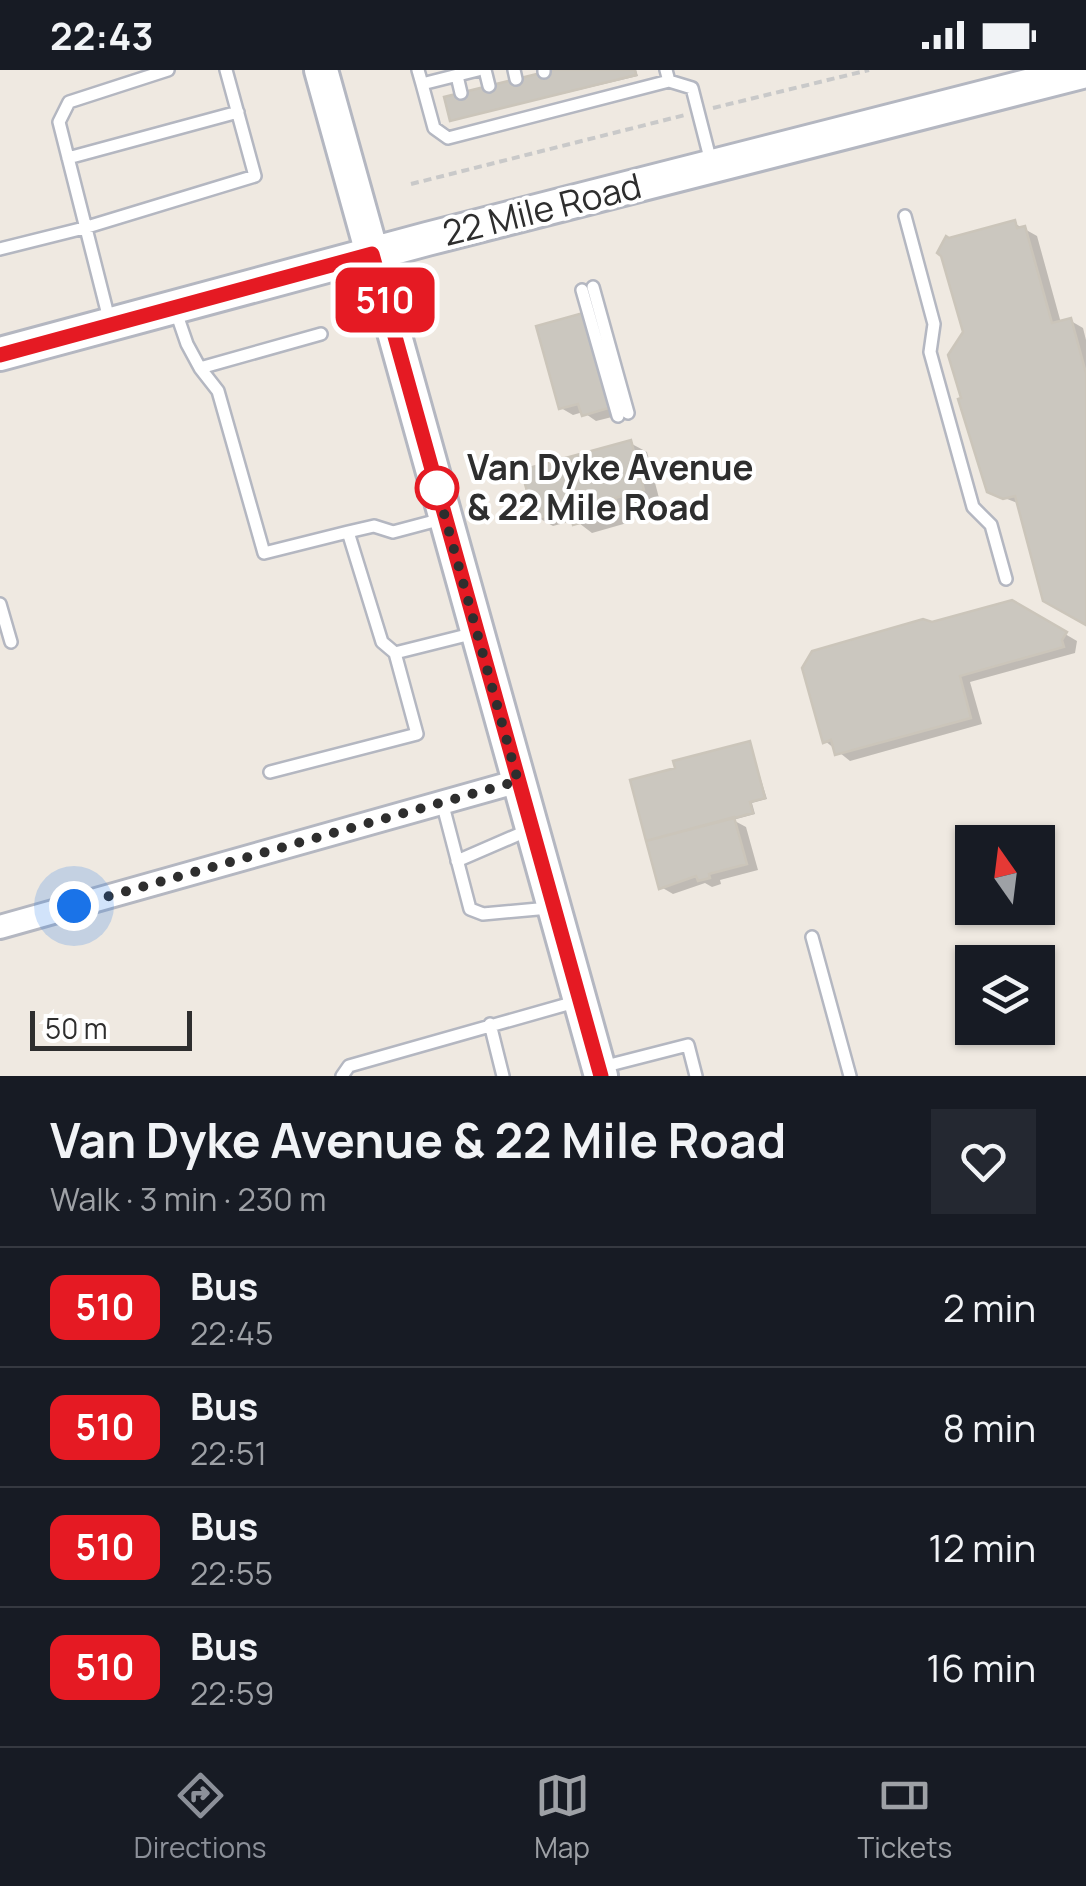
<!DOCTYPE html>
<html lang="en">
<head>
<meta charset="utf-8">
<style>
	body { margin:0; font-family:Manrope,sans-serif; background:#242831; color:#f1f3f6; height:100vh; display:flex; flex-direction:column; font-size:38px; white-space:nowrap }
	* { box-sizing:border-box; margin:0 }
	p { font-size:32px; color:#9ea1a6 }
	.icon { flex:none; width:55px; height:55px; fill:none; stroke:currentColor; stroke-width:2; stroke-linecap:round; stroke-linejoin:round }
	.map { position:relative; height:1006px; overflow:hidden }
	.details { display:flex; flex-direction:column; background:#171b24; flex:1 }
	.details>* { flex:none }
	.badge { padding:0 20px; border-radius:15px; font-size:35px; line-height:65px }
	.needle { width:65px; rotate:346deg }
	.controls { position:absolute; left:955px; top:755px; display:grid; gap:20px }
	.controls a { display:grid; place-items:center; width:100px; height:100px; border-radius:0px; background:#171b24; box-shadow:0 2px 8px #0004; font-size:50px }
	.scale { position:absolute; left:30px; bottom:25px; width:162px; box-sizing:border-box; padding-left:10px; border:5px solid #2e2e2e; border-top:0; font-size:28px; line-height:35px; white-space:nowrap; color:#2e2e2e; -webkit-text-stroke:8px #fff; paint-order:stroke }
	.you { position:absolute; width:50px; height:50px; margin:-25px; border:8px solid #fff; border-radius:50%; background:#1a73e8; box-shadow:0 0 0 15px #1a73e833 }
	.map>.badge { position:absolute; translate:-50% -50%; box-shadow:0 0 0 5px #fff }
	.round { display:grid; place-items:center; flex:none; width:105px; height:105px; border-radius:0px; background:#242831 }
	.summary { display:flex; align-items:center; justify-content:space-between; height:170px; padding:0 50px }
	h1 { font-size:48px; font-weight:700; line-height:75px }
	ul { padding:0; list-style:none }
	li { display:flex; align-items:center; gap:30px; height:120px; padding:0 50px; border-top:2px solid #363941 }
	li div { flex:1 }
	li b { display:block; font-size:38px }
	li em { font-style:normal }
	li .badge { min-width:110px; font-weight:700; text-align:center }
	.status { display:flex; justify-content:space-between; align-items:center; height:70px; padding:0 50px; background:#171b24; direction:ltr }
	.status svg { height:28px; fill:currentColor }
	.tabs { display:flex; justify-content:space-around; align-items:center; height:140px; border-top:2px solid #363941; background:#171b24; font-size:28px; color:#9ea1a6 }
	.tabs a { display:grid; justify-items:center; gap:5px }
	.tabs .on { color:#8c9099 }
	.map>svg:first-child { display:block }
	.shadow { fill:#0003 }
	.building { fill:#cbc7bf; stroke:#cbc5ba; stroke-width:2.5 }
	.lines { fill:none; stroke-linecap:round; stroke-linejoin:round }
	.lane-casing { stroke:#b4b7c1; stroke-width:16 }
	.street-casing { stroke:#b4b7c1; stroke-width:28 }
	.secondary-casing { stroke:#b4b7c1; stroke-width:38 }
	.path { stroke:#c9c9c9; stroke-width:4; stroke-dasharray:8 5; stroke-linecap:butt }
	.lane { stroke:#fff; stroke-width:11 }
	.street { stroke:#fff; stroke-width:22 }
	.secondary { stroke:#fff; stroke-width:32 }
	.line-casing { stroke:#fff; stroke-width:22 }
	.line { stroke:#e51a23; stroke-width:15 }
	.walk { stroke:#2e2e2e; stroke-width:10; stroke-dasharray:0 18 }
	.stop-dot { fill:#fff; stroke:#e51a23; stroke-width:5 }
	.labels { text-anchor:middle; stroke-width:8; stroke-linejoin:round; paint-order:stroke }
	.street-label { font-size:35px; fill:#2e2e2e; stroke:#fff }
	.stop-label { font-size:35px; font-weight:bold; fill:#2e2e2e; stroke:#fff; text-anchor:start }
</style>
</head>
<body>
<div class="status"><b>22:43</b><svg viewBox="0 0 49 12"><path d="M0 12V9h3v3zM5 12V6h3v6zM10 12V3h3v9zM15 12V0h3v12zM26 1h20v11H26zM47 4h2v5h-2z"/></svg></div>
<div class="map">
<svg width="1086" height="1006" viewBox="0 0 1086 1006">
	<rect width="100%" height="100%" fill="#efe9e1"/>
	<path class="shadow" d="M 564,0 L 636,0 L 638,6 L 452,50 Z
		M 1014,153 L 1037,166 L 1061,253 L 1071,251 L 1083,258 L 1086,270 L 1086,552 L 1020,434 L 1002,427 L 966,262 Z
		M 582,246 L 620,345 L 596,351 L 583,342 L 573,345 L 561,338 Z
		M 630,373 L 647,382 L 659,428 L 630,437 L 634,451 L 592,463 L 575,450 L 553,456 L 537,447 Z
		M 1012,533 L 1077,571 L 1075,583 L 970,612 L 982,654 L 850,691 L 825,671 L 932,555 Z
		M 750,674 L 767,729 L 752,733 L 755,744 L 733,750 L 746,757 L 758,800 L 720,810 L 721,814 L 712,817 L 705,813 L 673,824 L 661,817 Z"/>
	<path class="building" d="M 553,0 L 635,0 L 636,5 L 450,51 L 444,27 Z
		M 1015,150 L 1017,158 L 1025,156 L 1052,253 L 1071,248 L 1086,303 L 1086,555 L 1043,531 L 1015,426 L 1003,429 L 987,422 L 958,329 L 961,328 L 948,285 L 963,262 L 941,186 L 937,183 L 946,166 L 949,168 Z
		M 583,243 L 609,338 L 582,346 L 578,334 L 559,339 L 536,256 Z
		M 631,370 L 644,420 L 615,428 L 619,442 L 573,455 L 569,439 L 535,449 L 521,400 Z
		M 1012,530 L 1067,562 L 1062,570 L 1064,577 L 960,606 L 971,648 L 835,685 L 831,670 L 823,673 L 802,598 L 812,581 L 923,549 L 932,552 Z
		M 750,671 L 765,728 L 750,732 L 753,743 L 646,771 L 630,710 L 675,698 L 673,691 Z
		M 734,747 L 747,794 L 709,804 L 710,808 L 698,811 L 696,806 L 659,819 L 646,771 Z"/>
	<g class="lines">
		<g class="lane-casing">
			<path id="lane" d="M 418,0 L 422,14 L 478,0
				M 485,0 L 489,16
				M 514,0 L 516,9
				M 544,0 L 544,2
				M 666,0 L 669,11 L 692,18 L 711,92
				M 457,6 L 461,23
				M 422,14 L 434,58 L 448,68 L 669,11
				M 68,88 L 238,42
				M 905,146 L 934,254 L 930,282 L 973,437 L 991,455 L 1006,509
				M 0,179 L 84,158 L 255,106 L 226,0
				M 593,217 L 628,343
				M 582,220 L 618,346
				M 176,242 L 187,274 L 200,298 L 218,321 L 264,483 L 348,462
				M 109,249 L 59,52 L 69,32 L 168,0
				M 200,298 L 321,264
				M 442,449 L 393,462 L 374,456 L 348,462 L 382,572 L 395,583 L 475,563
				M 0,534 L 11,572
				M 270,702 L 417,664 L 395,583
				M 442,732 L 470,839 L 483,844 L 549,838
				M 457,791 L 531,759
				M 812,867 L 850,1006
				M 490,954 L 503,1006
				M 602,997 L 688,975 L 696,1006
				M 342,1006 L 349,996 L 575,932"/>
		</g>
		<g class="street-casing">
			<path id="street" d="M 0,857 L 519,711"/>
		</g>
		<g class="secondary-casing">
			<path id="secondary" d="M 321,0 L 601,1006
				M 0,284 L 427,169 L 1086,1"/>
		</g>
		<path class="path" d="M 713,38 L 869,0
			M 411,114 L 685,45"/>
		<use href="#lane" class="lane"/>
		<use href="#street" class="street"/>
		<use href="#secondary" class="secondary"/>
	</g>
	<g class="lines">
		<g class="line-casing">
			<path id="line" d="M 0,285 L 372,184 L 601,1006"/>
		</g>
		<use href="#line" class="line"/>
		<path class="walk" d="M 74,836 L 518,711 L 437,418"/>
	</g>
	<circle class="stop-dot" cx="437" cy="418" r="20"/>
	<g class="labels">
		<g class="street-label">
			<text transform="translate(542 140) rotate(-14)" y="12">22 Mile Road</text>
		</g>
		<g class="stop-label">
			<text x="467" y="410">Van Dyke Avenue<tspan x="467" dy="40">&amp; 22 Mile Road</tspan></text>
		</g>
	</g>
</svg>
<div class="controls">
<a><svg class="needle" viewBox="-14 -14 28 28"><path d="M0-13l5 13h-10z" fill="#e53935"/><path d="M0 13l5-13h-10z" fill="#9ea1a6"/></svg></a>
<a><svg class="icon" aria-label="layers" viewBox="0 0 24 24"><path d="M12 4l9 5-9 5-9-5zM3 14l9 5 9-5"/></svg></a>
</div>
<div class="scale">50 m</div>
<div class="you" style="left:74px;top:836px"></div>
<b class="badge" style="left:385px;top:230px;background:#e51a23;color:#fff">510</b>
</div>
<section class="details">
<div class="summary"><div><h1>Van Dyke Avenue &amp; 22 Mile Road</h1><p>Walk · 3 min · 230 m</p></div><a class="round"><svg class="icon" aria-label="heart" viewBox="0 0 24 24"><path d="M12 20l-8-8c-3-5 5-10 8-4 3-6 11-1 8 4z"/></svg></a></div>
<ul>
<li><span class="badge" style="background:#e51a23;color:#fff">510</span><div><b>Bus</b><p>22:45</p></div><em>2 min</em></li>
<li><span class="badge" style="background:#e51a23;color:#fff">510</span><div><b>Bus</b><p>22:51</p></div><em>8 min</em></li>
<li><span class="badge" style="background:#e51a23;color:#fff">510</span><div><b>Bus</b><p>22:55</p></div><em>12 min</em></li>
<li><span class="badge" style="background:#e51a23;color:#fff">510</span><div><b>Bus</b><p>22:59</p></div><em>16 min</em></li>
</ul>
</section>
<nav class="tabs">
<a class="on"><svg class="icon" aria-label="directions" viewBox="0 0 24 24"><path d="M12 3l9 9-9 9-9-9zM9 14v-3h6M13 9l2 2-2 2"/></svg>Directions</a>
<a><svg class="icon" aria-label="map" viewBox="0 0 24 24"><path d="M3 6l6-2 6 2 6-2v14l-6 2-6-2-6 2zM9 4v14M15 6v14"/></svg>Map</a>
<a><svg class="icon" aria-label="tickets" viewBox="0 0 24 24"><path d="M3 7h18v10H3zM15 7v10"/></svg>Tickets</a>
</nav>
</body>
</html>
